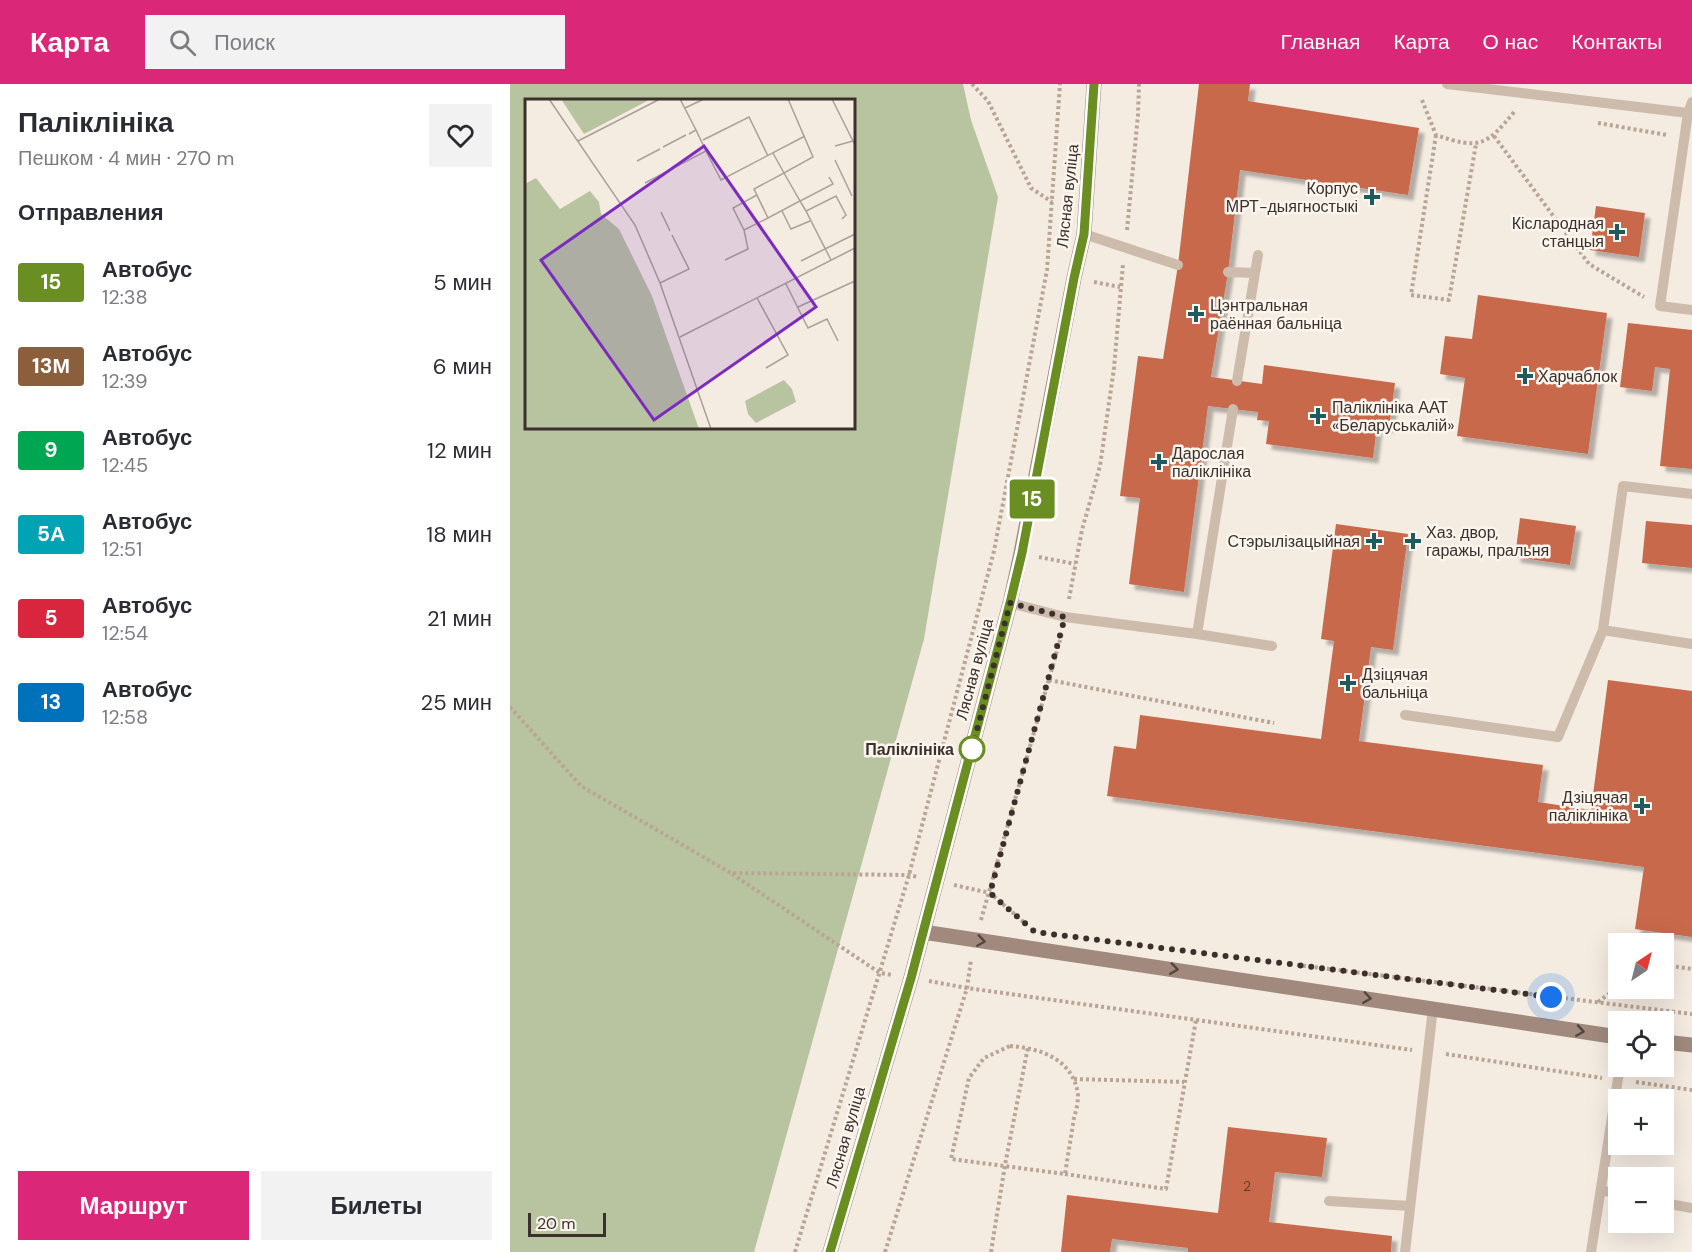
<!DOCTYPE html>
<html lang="ru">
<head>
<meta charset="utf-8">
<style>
	body { margin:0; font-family:"DM Sans",sans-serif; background:#f2f2f3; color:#2b2b33; height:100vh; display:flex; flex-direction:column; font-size:22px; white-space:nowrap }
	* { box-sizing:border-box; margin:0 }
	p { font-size:20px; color:#7c7c81 }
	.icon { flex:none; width:33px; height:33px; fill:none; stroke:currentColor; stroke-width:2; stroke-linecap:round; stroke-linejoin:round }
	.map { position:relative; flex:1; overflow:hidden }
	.drawer { display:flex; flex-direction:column; background:#fff; width:510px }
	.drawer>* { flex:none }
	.badge { padding:0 12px; border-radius:4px; font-size:21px; line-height:39px }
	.needle { width:39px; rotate:35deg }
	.controls { position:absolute; left:1098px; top:849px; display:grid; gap:12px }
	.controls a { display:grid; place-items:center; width:66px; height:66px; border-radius:0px; background:#fff; box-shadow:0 6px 24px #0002; font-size:30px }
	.scale { position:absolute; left:18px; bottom:15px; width:78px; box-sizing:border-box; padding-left:6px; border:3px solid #3b302b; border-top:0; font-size:16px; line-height:21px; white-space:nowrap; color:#3b302b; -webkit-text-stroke:4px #fbf5ee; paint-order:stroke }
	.you { position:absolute; width:30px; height:30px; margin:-15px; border:4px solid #fff; border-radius:50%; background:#1a73e8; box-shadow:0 0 0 9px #1a73e833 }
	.map>.badge { position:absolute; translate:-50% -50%; box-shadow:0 0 0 3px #fff }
	h2 { padding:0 18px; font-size:22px; line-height:54px }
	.round { display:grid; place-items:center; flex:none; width:63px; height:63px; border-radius:0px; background:#f2f2f3 }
	.summary { display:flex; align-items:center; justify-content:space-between; height:102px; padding:0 18px }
	h1 { font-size:28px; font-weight:700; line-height:45px }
	.action { display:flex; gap:12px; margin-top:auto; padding:12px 18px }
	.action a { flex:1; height:69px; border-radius:0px; background:#db2777; color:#fff; font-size:24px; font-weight:700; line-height:69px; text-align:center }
	.action a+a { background:#f2f2f3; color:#2b2b33 }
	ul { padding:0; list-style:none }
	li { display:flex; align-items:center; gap:18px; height:84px; padding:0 18px }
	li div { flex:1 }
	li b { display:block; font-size:22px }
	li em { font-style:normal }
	li .badge { min-width:66px; font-weight:700; text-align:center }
	header { display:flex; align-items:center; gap:36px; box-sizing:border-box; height:84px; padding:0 30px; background:#db2777; color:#fff }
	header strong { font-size:28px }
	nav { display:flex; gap:33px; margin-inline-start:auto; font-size:21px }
	.search { width:420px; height:54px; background:#f2f2f3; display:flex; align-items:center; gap:15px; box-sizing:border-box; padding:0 21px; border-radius:0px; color:#7c7c81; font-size:22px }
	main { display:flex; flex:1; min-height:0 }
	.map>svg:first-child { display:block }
	.green { fill:#b8c4a0; fill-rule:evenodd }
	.building { fill:#c8694b; filter:url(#shadow) }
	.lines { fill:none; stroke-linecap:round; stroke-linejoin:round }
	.path { stroke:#b9a596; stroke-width:4; stroke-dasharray:3 3; stroke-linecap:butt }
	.lane { stroke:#cdbbac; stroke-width:10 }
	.secondary { stroke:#a18a7d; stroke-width:15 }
	.oneway { stroke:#544640 }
	.line-casing { stroke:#fff; stroke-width:14 }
	.line { stroke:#6b8e23; stroke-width:9 }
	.walk { stroke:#3b302b; stroke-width:6; stroke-dasharray:0 10.8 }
	.poi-dot { fill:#1f5a5e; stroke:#fbf5ee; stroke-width:2 }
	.stop-dot { fill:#fff; stroke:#6b8e23; stroke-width:3 }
	.labels { text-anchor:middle; stroke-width:5; stroke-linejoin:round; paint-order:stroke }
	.number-label { font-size:14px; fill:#5e3e33 }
	.poi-label { font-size:16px; fill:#3b302b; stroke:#fbf5ee; text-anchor:start }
	.street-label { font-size:16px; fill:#3b302b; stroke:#fbf5ee }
	.stop-label { font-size:16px; font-weight:bold; fill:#3b302b; stroke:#fbf5ee; text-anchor:end }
	.inset-road { fill:none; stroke:#aaa098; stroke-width:1.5 }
	.view { fill:#7b2cbf; fill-opacity:0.15; stroke:#7b2cbf; stroke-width:3 }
	.inset-edge { fill:none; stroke:#3b302b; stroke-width:3 }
</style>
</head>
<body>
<header>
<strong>Карта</strong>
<div class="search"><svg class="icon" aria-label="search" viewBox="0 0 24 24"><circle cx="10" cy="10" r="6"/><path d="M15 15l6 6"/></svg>Поиск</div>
<nav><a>Главная</a><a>Карта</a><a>О нас</a><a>Контакты</a></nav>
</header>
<main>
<section class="drawer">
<div class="summary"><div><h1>Паліклініка</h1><p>Пешком · 4 мин · 270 m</p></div><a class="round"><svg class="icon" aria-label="heart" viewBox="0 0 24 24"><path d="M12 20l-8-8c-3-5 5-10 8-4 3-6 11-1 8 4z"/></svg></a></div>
<h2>Отправления</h2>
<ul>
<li><span class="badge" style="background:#6b8e23;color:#fff">15</span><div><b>Автобус</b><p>12:38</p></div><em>5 мин</em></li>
<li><span class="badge" style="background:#8b5e3c;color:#fff">13М</span><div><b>Автобус</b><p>12:39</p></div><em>6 мин</em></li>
<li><span class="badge" style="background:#00a651;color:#fff">9</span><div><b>Автобус</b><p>12:45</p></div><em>12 мин</em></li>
<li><span class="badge" style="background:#00a3b4;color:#fff">5А</span><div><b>Автобус</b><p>12:51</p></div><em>18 мин</em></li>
<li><span class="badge" style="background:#d7263d;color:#fff">5</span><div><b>Автобус</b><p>12:54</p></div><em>21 мин</em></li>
<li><span class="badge" style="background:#0072bc;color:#fff">13</span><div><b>Автобус</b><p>12:58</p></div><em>25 мин</em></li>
</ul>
<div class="action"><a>Маршрут</a><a>Билеты</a></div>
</section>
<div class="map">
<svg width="1182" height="1168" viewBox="0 0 1182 1168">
	<defs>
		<filter id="shadow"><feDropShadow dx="5.5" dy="5.5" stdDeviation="1.5" flood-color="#0004"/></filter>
	</defs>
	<rect width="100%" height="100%" fill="#f4ebe1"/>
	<path class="green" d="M 0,0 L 453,0 L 461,36 L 488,113 L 414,555 L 244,1168 L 0,1168 ZM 16,16 L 344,16 L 344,344 L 16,344 Z"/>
	<path class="building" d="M 689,0 L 740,0 L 738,17 L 909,44 L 898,111 L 730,86 L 718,188 L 701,293 L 752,300 L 754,281 L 885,299 L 879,343 L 867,342 L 863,374 L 756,360 L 759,337 L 747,336 L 748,328 L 698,322 L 674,508 L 619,500 L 630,414 L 610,412 L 628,272 L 653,275 L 668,181 Z
		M 1086,122 L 1135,129 L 1129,173 L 1080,166 Z
		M 968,211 L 1097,229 L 1078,370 L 947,352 L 955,294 L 930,290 L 935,252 L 962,255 Z
		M 1118,239 L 1182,246 L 1182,385 L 1150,382 L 1160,285 L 1145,283 L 1142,307 L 1110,303 Z
		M 1010,434 L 1066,442 L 1060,481 L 1005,473 Z
		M 1136,437 L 1182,441 L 1182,484 L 1132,479 Z
		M 826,440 L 898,450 L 883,566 L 861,563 L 849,657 L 1033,681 L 1028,718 L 1081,726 L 1098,596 L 1182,607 L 1182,853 L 1125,845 L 1134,783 L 597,712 L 604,662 L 626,665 L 630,631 L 811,655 L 824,557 L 811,555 Z
		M 718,1043 L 817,1054 L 812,1093 L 765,1088 L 759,1138 L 882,1152 L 881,1168 L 678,1168 L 678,1164 L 602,1155 L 600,1168 L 551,1168 L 557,1111 L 708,1129 Z"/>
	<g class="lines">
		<path class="path" d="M 462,0 L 478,17 L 521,104 L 542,118
			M 912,16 L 926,51 C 970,66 976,62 1005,27
			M 1088,39 L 1157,51
			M 926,51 L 901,211 L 939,216 L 966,60
			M 984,52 L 1079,180 L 1134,213
			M 617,146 L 628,31 L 629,0
			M 584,198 L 610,203
			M 529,473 L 565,480
			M 559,515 L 572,446 L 590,382 L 604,284 L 613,180
			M 539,596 L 764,639
			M 0,623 L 71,702 L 221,789 L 399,791 L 408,793
			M 222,790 L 370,889 L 383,891
			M 444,801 L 480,809 L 517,841
			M 471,836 L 552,549
			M 787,881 L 1182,930
			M 1154,881 L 1182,885
			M 419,897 L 457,904 L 902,966
			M 1088,918 L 1108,903
			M 500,962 C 531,964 564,976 568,1011 C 568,1019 566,1027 564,1034 C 561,1053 558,1071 555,1090 L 441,1075 L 459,994 L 474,974 Z
			M 936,970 L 1092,994
			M 564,995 L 674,998
			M 1126,998 L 1182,1006
			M 555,1090 L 656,1105 L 686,936
			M 285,1168 L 399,791 L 484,467 L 537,186 L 550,0
			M 375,1168 L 457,904 L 461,876
			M 481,1168 L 495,1081 L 518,963"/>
		<path class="lane" d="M 937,0 L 1178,29 L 1182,18
			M 1178,29 L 1150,222 L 1182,226
			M 574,150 L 668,181
			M 718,188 L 745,189
			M 727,297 L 748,171
			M 1182,410 L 1113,402 L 1093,546 L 1182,560
			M 500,519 L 555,533 L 687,550 L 723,325
			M 687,550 L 762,562
			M 895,631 L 1048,653 L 1093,546
			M 1091,1106 L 1108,1110
			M 819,1117 L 900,1122
			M 1154,1119 L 1182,1124
			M 895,1168 L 923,924
			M 1081,1168 L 1110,982"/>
		<path class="secondary" d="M 413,848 L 1108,953
			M 1154,958 L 1182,961
			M 320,1168 L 401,894 L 500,519 L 511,469 L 564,194 L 574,150 L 584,0"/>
	</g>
	<defs><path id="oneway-chevron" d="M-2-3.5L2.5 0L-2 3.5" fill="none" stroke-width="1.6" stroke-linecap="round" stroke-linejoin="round" transform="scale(1.5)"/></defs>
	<g class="oneway">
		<use href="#oneway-chevron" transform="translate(471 857) rotate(8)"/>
		<use href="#oneway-chevron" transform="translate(664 885) rotate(8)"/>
		<use href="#oneway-chevron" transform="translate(857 914) rotate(8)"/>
		<use href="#oneway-chevron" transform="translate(1070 947) rotate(9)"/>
	</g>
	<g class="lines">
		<g class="line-casing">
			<path id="line" d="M 320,1168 L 401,894 L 500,519 L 512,469 L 564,194 L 574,150 L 584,0"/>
		</g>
		<use href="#line" class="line"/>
		<path class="walk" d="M 462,665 L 500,519 L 555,533 L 480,809 L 525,848 L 1041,913"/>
	</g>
	<g class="poi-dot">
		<path d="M859 104h6v6h6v6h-6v6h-6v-6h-6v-6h6z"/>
		<path d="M1104 139h6v6h6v6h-6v6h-6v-6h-6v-6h6z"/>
		<path d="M683 221h6v6h6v6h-6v6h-6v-6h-6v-6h6z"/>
		<path d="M1012 283h6v6h6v6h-6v6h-6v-6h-6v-6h6z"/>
		<path d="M805 323h6v6h6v6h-6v6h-6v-6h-6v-6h6z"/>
		<path d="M646 369h6v6h6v6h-6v6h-6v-6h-6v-6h6z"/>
		<path d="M861 448h6v6h6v6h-6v6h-6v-6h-6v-6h6z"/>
		<path d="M900 448h6v6h6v6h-6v6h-6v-6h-6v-6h6z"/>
		<path d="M835 590h6v6h6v6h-6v6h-6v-6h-6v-6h6z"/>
		<path d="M1129 713h6v6h6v6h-6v6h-6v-6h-6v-6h6z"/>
	</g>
	<circle class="stop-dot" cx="462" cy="665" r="12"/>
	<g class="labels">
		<g class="number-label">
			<text x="737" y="1107">2</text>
		</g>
		<g class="poi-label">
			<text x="848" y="110" text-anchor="end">Корпус<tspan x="848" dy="18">МРТ-дыягностыкі</tspan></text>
			<text x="1094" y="145" text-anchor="end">Кіслародная<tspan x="1094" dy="18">станцыя</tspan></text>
			<text x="700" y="227">Цэнтральная<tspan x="700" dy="18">раённая бальніца</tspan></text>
			<text x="1028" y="298">Харчаблок</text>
			<text x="822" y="329">Паліклініка ААТ<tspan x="822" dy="18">«Беларуськалій»</tspan></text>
			<text x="662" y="375">Дарослая<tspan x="662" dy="18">паліклініка</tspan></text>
			<text x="916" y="454">Хаз. двор,<tspan x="916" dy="18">гаражы, пральня</tspan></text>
			<text x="850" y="463" text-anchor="end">Стэрылізацыйная</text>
			<text x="852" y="596">Дзіцячая<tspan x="852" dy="18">бальніца</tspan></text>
			<text x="1118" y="719" text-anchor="end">Дзіцячая<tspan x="1118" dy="18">паліклініка</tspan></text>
		</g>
		<g class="street-label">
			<text transform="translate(557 112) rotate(-84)" y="6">Лясная вуліца</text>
			<text transform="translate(464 585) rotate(-75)" y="6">Лясная вуліца</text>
			<text transform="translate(335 1053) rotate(-74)" y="6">Лясная вуліца</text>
		</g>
		<g class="stop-label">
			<text x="444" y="671">Паліклініка</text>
		</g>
	</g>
	<g transform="translate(15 15)">
		<rect width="330" height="330" fill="#f4ebe1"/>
		<path d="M 36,0 L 126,0 L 59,35 ZM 11,79 L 35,110 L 65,92 L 74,103 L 76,115 L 94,130 L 127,197 L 174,330 L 0,330 L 0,85 ZM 259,281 L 267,290 L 271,303 L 231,324 L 223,315 L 220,302 Z" fill="#b8c4a0"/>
		<path class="inset-road" d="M 24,0 L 110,126 L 135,184 L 186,330M 155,0 L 171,31 L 164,35M 307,0 L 330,46M 160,9 L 179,0M 178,41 L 224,18 L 243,57M 53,42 L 135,0M 310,47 L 328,42M 138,48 L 161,36M 181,52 L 196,81 L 280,37M 248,54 L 259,74 L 288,58 L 263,0M 310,61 L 327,97M 112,62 L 135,50M 259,74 L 275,102 L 243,119 L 229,90 ZM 120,84 L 181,52 L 171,31M 232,96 L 208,109 L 219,131 L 243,119M 257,112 L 266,130 L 285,122M 281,112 L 275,102 L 308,85 L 304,78M 136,113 L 145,132M 200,161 L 223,150 L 219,131M 306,161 L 281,112 L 311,97 L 321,116 L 317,120M 276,162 L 330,135M 135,184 L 164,170 L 147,136M 261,185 L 283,229 L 302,220 L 313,242M 232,199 L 263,256 L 241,269M 273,208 L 330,182M 155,238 L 330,149"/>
		<path class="view" d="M 179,47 L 291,208 L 129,321 L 16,161 Z"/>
		<rect width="330" height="330" class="inset-edge"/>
	</g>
</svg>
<div class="controls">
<a><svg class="needle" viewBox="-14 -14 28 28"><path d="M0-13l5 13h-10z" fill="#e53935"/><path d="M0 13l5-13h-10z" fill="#7c7c81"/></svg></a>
<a><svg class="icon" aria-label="locate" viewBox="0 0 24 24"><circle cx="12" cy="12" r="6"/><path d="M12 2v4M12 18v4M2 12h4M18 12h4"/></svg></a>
<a>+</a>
<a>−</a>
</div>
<div class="scale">20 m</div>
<div class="you" style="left:1041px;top:913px"></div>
<b class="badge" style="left:522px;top:415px;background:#6b8e23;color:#fff">15</b>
</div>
</main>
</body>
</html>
